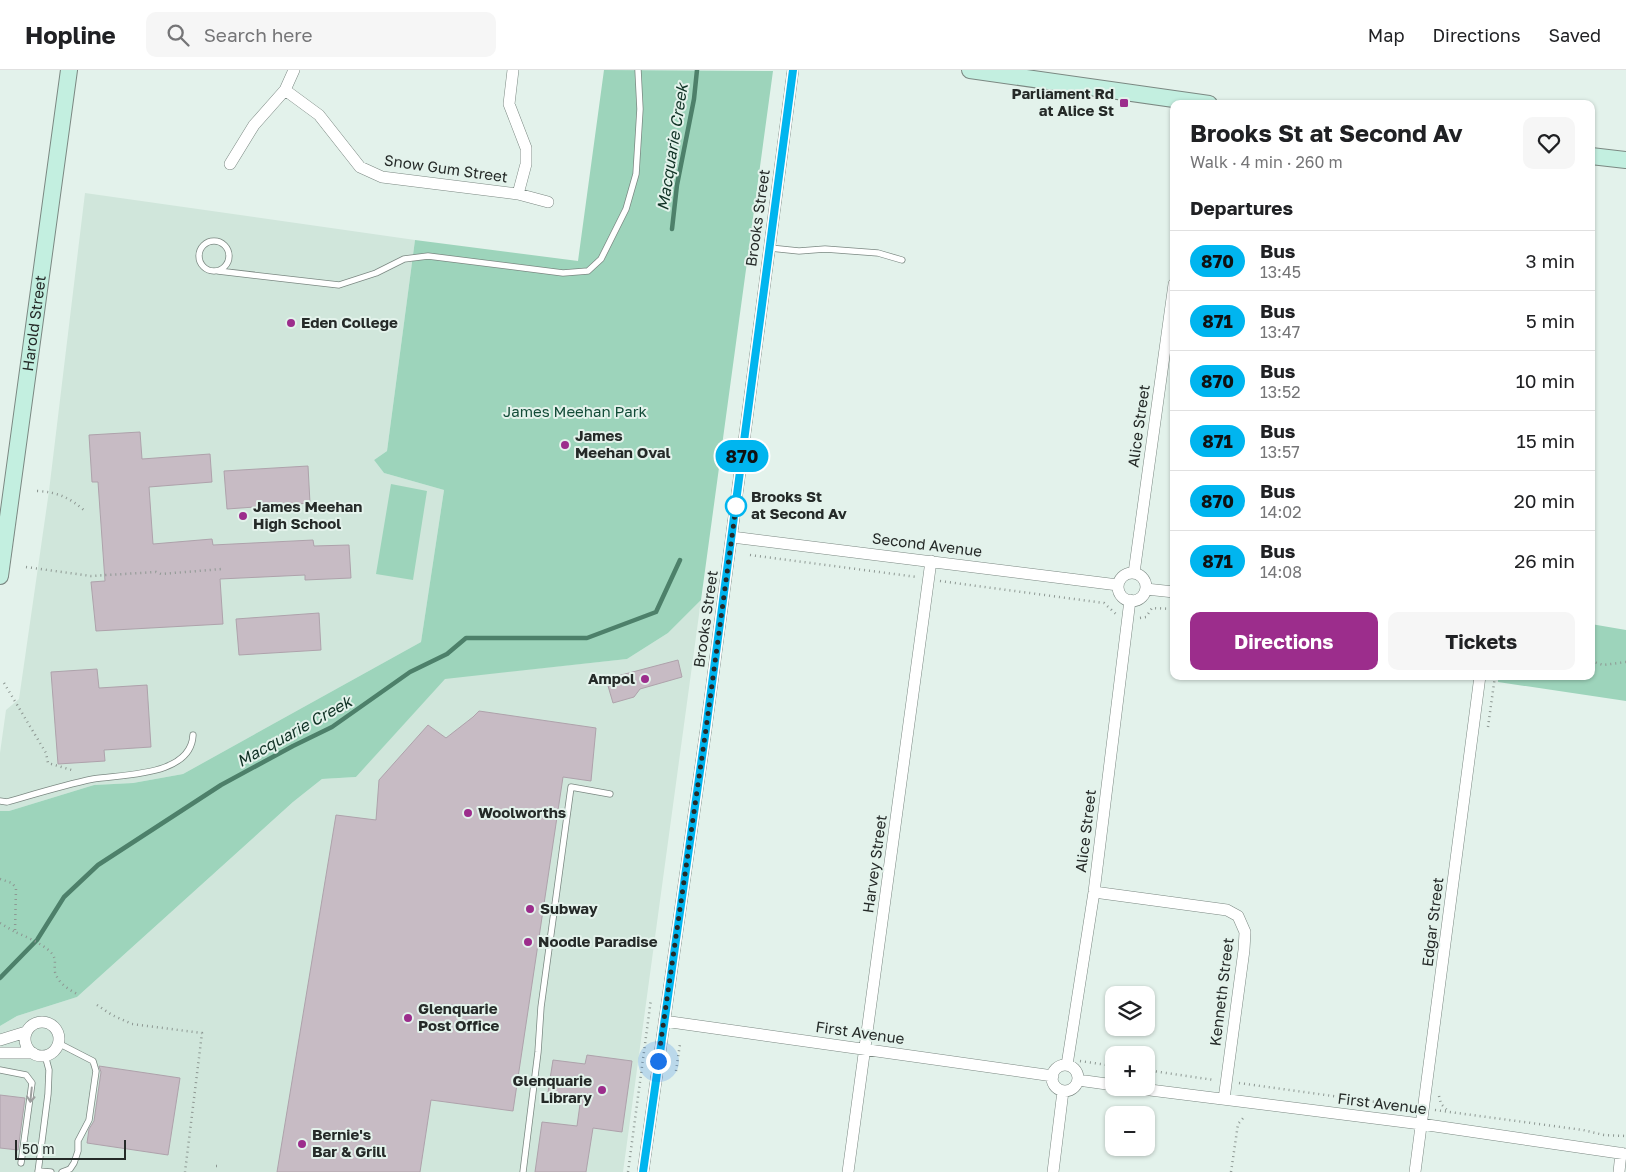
<!DOCTYPE html>
<html lang="en">
<head>
<meta charset="utf-8">
<style>
	body { margin:0; font-family:"Golos Text",sans-serif; background:#f6f6f6; color:#202124; height:100vh; display:flex; flex-direction:column; font-size:19px; white-space:nowrap }
	* { box-sizing:border-box; margin:0 }
	p { font-size:16px; color:#757577 }
	.icon { flex:none; width:28px; height:28px; fill:none; stroke:currentColor; stroke-width:2; stroke-linecap:round; stroke-linejoin:round }
	.map { position:relative; flex:1; overflow:hidden }
	.sheet { position:absolute; left:1170px; top:30px; width:425px; height:580px; display:flex; flex-direction:column; background:#fff; border-radius:10px; box-shadow:0 1px 4px #0004 }
	.sheet>* { flex:none }
	.badge { padding:0 10px; border-radius:16px; font-size:18px; line-height:32px }
	.buttons { position:absolute; left:1105px; top:916px; display:grid; gap:10px }
	.buttons a { display:grid; place-items:center; width:50px; height:50px; border-radius:10px; background:#fff; box-shadow:0 1px 4px #0004; font-size:25px }
	.scale { position:absolute; left:15px; bottom:12px; width:111px; box-sizing:border-box; padding-left:5px; border:2px solid #252a28; border-top:0; font-size:14px; line-height:18px; white-space:nowrap; color:#252a28; -webkit-text-stroke:4px #e3f2eb; paint-order:stroke }
	.you { position:absolute; width:25px; height:25px; margin:-12px; border:4px solid #fff; border-radius:50%; background:#1a73e8; box-shadow:0 0 0 8px #1a73e833 }
	.map>.badge { position:absolute; translate:-50% -50%; box-shadow:0 0 0 2px #fff }
	h2 { padding:0 20px; font-size:19px; line-height:45px }
	.round { display:grid; place-items:center; flex:none; width:52px; height:52px; border-radius:10px; background:#f6f6f6 }
	.overview { display:flex; align-items:center; justify-content:space-between; height:85px; padding:0 20px }
	h1 { font-size:24px; font-weight:700; line-height:38px }
	.action { display:flex; gap:10px; margin-top:auto; padding:10px 20px }
	.action a { flex:1; height:58px; border-radius:10px; background:#9c2d8c; color:#fff; font-size:20px; font-weight:700; line-height:58px; text-align:center }
	.action a+a { background:#f6f6f6; color:#202124 }
	ul { padding:0; list-style:none }
	li { display:flex; align-items:center; gap:15px; height:60px; padding:0 20px; border-top:1px solid #e0e0e0 }
	li div { flex:1 }
	li b { display:block; font-size:19px }
	li em { font-style:normal }
	li .badge { min-width:55px; font-weight:700; text-align:center }
	header { display:flex; align-items:center; gap:30px; box-sizing:border-box; height:70px; padding:0 25px; background:#fff; border-bottom:1px solid #e0e0e0 }
	header strong { font-size:24px }
	nav { display:flex; gap:28px; margin-inline-start:auto; font-size:18px }
	.search { width:350px; height:45px; background:#f6f6f6; display:flex; align-items:center; gap:12px; box-sizing:border-box; padding:0 18px; border-radius:10px; color:#757577; font-size:19px }
	.map>svg:first-child { display:block }
	.built { fill:#d0e6db }
	.green { fill:#9dd4bb }
	.lines { fill:none; stroke-linecap:round; stroke-linejoin:round }
	.stream { stroke:#4d806a; stroke-width:4.5 }
	.building { fill:#c7bbc4; stroke:#aea2ab }
	.lane-casing { stroke:#7b8882; stroke-width:7 }
	.street-casing { stroke:#7b8882; stroke-width:12 }
	.secondary-casing { stroke:#7b8882; stroke-width:18 }
	.path { stroke:#8d9792; stroke-width:2.5; stroke-dasharray:1 4; stroke-linecap:butt }
	.lane { stroke:#fff; stroke-width:5.5 }
	.street { stroke:#fff; stroke-width:11 }
	.secondary { stroke:#c3efe0; stroke-width:16 }
	.oneway { stroke:#9d9f9e }
	.line-casing { stroke:#fff; stroke-width:11 }
	.line { stroke:#00b5ef; stroke-width:8 }
	.walk { stroke:#252a28; stroke-width:5; stroke-dasharray:0 9 }
	.poi-dot { fill:#9c2d8c; stroke:#e3f2eb; stroke-width:2 }
	.stop-dot { fill:#fff; stroke:#00b5ef; stroke-width:2.5 }
	.labels { text-anchor:middle; stroke-width:4; stroke-linejoin:round; paint-order:stroke }
	.poi-label { font-size:15px; font-weight:bold; fill:#252a28; stroke:#e3f2eb; text-anchor:start }
	.street-label { font-size:15px; fill:#252a28; stroke:#e3f2eb }
	.park-label { font-size:15px; fill:#134c38; stroke:#e3f2eb }
	.stop-label { font-size:15px; font-weight:bold; fill:#252a28; stroke:#e3f2eb; text-anchor:start }
	.water-label { font-size:16px; font-style:italic; fill:#103225; stroke:#e3f2eb }
</style>
</head>
<body>
<header>
<strong>Hopline</strong>
<div class="search"><svg class="icon" aria-label="search" viewBox="0 0 24 24"><circle cx="10" cy="10" r="6"/><path d="M15 15l6 6"/></svg>Search here</div>
<nav><a>Map</a><a>Directions</a><a>Saved</a></nav>
</header>
<div class="map">
<svg width="1626" height="1102" viewBox="0 0 1626 1102">
	<rect width="100%" height="100%" fill="#e3f2eb"/>
	<path class="built" d="M 85,123 L 415,170 L 387,381 L 374,390 L 384,403 L 444,420 L 421,572 L 183,704 L 133,713 L 94,715 L 9,741 L 0,741 L 0,683 L 6,640 L 19,629 L 49,421 Z
		M 701,530 L 623,1102 L 0,1102 L 0,956 L 17,946 L 77,927 L 293,732 L 322,709 L 356,707 L 445,608 L 627,589 L 668,563 Z"/>
	<path class="green" d="M 604,0 L 773,1 L 701,530 L 668,563 L 627,589 L 445,609 L 356,707 L 322,709 L 293,732 L 77,927 L 17,946 L 0,956 L 0,741 L 9,741 L 94,715 L 133,713 L 183,704 L 421,572 L 444,420 L 384,403 L 374,390 L 387,381 L 415,170 L 578,191 Z
		M 391,414 L 427,421 L 413,510 L 376,504 Z
		M 1591,554 L 1626,560 L 1626,631 L 1498,612 L 1498,606 L 1591,606 Z"/>
	<g class="lines">
		<path class="stream" d="M 672,159 L 677,115 L 694,29 L 697,0
			M 0,908 L 37,870 L 64,827 L 98,795 L 221,715 L 293,676 L 332,657 L 410,602 L 447,584 L 466,568 L 587,568 L 656,542 L 680,490"/>
	</g>
	<path class="building" d="M 140,362 L 142,389 L 210,384 L 212,412 L 149,417 L 153,474 L 212,469 L 213,475 L 313,470 L 314,476 L 349,475 L 351,508 L 305,510 L 305,505 L 220,509 L 223,554 L 96,561 L 91,512 L 105,511 L 98,412 L 92,412 L 89,365 Z
		M 308,396 L 310,433 L 227,439 L 224,401 Z
		M 319,543 L 321,580 L 239,585 L 236,549 Z
		M 678,590 L 682,607 L 640,619 L 634,627 L 613,633 L 606,609 Z
		M 97,599 L 99,618 L 147,615 L 151,677 L 104,680 L 105,691 L 58,694 L 51,602 Z
		M 479,641 L 596,658 L 591,711 L 563,707 L 513,1041 L 431,1030 L 420,1102 L 277,1102 L 336,745 L 376,750 L 379,710 L 428,655 L 446,668 L 473,647 Z
		M 587,985 L 632,991 L 622,1062 L 593,1058 L 586,1102 L 535,1102 L 542,1052 L 577,1056 L 581,1027 L 548,1022 L 553,990 L 585,994 Z
		M 99,996 L 180,1008 L 168,1085 L 87,1073 L 89,1059 L 94,1051 L 101,1002 Z
		M 0,1025 L 25,1028 L 18,1080 L 0,1078 Z"/>
	<g class="lines">
		<g class="lane-casing">
			<path id="lane" d="M199 186a15 15 0 1 1 30 0a15 15 0 1 1-30 0Z
				M 770,178 L 799,181 L 825,179 L 878,183 L 902,190
				M 218,201 L 339,215 L 376,203 L 404,189 L 428,186 L 563,203 L 588,201 L 601,189 L 626,139 L 636,104 L 640,39 L 638,0
				M 0,731 L 7,732 C 35,724 64,715 93,709 C 121,704 191,707 193,665
				M 58,973 L 93,991 L 96,1001 L 89,1050 L 78,1071 L 78,1081 L 74,1093 L 70,1099 L 62,1102
				M 0,1000 L 26,1005 L 32,1013 L 21,1093
				M 38,1101 L 51,1102
				M 38,1102 L 48,1024 L 49,1000 L 45,985
				M 523,1102 L 538,982 L 541,937 L 571,717 L 610,724"/>
		</g>
		<g class="street-casing">
			<path id="street" d="M 513,0 L 509,34 L 526,78 L 526,94 L 518,124
				M 285,20 L 319,45 L 360,97 L 382,107 L 518,124 L 548,132
				M 230,94 L 254,55 L 285,20 L 294,0
				M 732,467 L 1118,515
				M1118 517a14 14 0 1 1 28 0a14 14 0 1 1-28 0Z
				M 1134,503 L 1174,214
				M 1146,519 L 1174,522
				M 1094,822 L 1227,840 L 1238,846 L 1245,862 L 1244,880 L 1224,1029
				M 664,951 L 1053,1006
				M25 969a17 17 0 1 1 34 0a17 17 0 1 1-34 0Z
				M 0,970 L 26,962
				M 0,983 L 33,983
				M 1067,995 L 1094,822 L 1130,530
				M1052 1008a13 13 0 1 1 26 0a13 13 0 1 1-26 0Z
				M 1078,1010 L 1114,1015
				M 1134,1018 L 1421,1054 L 1626,1084
				M 643,1102 L 706,659 L 793,0
				M 848,1102 L 931,491
				M 1053,1102 L 1063,1021
				M 1415,1102 L 1480,606
				M 1619,1102 L 1621,1083"/>
		</g>
		<g class="secondary-casing">
			<g id="secondary">
				<path d="M 970,0 L 1209,34"/>
				<path d="M 1591,86 L 1626,90"/>
				<path id="s1" d="M 0,506 L 69,0"/>
			</g>
		</g>
		<path class="path" d="M 37,421 C 58,422 70,428 85,441
			M 750,485 L 917,507
			M 26,497 L 91,506 L 156,502 L 161,504 L 222,499
			M 940,511 L 1104,533 L 1116,544
			M 1140,548 L 1146,547 L 1152,538 L 1174,539
			M 1591,591 L 1603,595 L 1626,592
			M 4,613 L 46,683 L 48,693 L 75,701
			M 1488,657 L 1495,606
			M 0,809 L 12,813 L 16,818 L 15,862 C 25,866 50,877 54,887 C 56,891 54,897 55,902 C 58,913 68,919 77,924
			M 0,853 L 15,862
			M 97,935 L 112,945 L 132,954 L 202,963 L 185,1102
			M 1080,991 L 1114,996
			M 1146,1000 L 1214,1010
			M 676,1001 L 680,974
			M 1239,1013 L 1412,1037
			M 1439,1026 L 1441,1034 L 1447,1040
			M 1435,1040 L 1583,1060 L 1604,1065 L 1626,1066
			M 216,1096 L 219,1096
			M 628,1102 L 651,929
			M 1231,1102 L 1238,1054 L 1244,1047"/>
		<use href="#lane" class="lane"/>
		<use href="#street" class="street"/>
		<use href="#secondary" class="secondary"/>
	</g>
	<defs><path id="oneway-shaft" d="M-6 0H5M1.5-3L5.5 0L1.5 3" fill="none" stroke-width="1.6" stroke-linecap="round" stroke-linejoin="round" transform="scale(1.25)"/></defs>
	<use class="oneway" href="#oneway-shaft" transform="translate(31 1025) rotate(96)"/>
	<g class="lines">
		<g class="line-casing">
			<path id="line" d="M 643,1102 L 706,659 L 793,0"/>
		</g>
		<use href="#line" class="line"/>
		<path class="walk" d="M 658,991 L 706,659 L 737,429 L 736,436"/>
	</g>
	<g class="poi-dot">
		<rect x="1119" y="28" width="10" height="10" rx="2.5"/>
		<circle cx="291" cy="253" r="5"/>
		<circle cx="565" cy="375" r="5"/>
		<circle cx="243" cy="446" r="5"/>
		<circle cx="645" cy="609" r="5"/>
		<circle cx="468" cy="743" r="5"/>
		<circle cx="530" cy="839" r="5"/>
		<circle cx="528" cy="872" r="5"/>
		<circle cx="408" cy="948" r="5"/>
		<circle cx="602" cy="1020" r="5"/>
		<circle cx="302" cy="1074" r="5"/>
	</g>
	<circle class="stop-dot" cx="736" cy="436" r="10"/>
	<g class="labels">
		<g class="poi-label">
			<text x="1114" y="29" text-anchor="end">Parliament Rd<tspan x="1114" dy="17">at Alice St</tspan></text>
			<text x="301" y="258">Eden College</text>
			<text x="575" y="371">James<tspan x="575" dy="17">Meehan Oval</tspan></text>
			<text x="253" y="442">James Meehan<tspan x="253" dy="17">High School</tspan></text>
			<text x="635" y="614" text-anchor="end">Ampol</text>
			<text x="478" y="748">Woolworths</text>
			<text x="540" y="844">Subway</text>
			<text x="538" y="877">Noodle Paradise</text>
			<text x="418" y="944">Glenquarie<tspan x="418" dy="17">Post Office</tspan></text>
			<text x="592" y="1016" text-anchor="end">Glenquarie<tspan x="592" dy="17">Library</tspan></text>
			<text x="312" y="1070">Bernie's<tspan x="312" dy="17">Bar &amp; Grill</tspan></text>
		</g>
		<g class="street-label">
			<text transform="translate(446 99) rotate(8)" y="5">Snow Gum Street</text>
			<text transform="translate(758 148) rotate(-82)" y="5">Brooks Street</text>
			<text dy="5" stroke="none"><textPath href="#s1" startOffset="255">Harold Street</textPath></text>
			<text transform="translate(1139 356) rotate(-82)" y="5">Alice Street</text>
			<text transform="translate(927 475) rotate(7)" y="5">Second Avenue</text>
			<text transform="translate(706 549) rotate(-82)" y="5">Brooks Street</text>
			<text transform="translate(1086 761) rotate(-83)" y="5">Alice Street</text>
			<text transform="translate(875 794) rotate(-82)" y="5">Harvey Street</text>
			<text transform="translate(1433 852) rotate(-83)" y="5">Edgar Street</text>
			<text transform="translate(1222 922) rotate(-83)" y="5">Kenneth Street</text>
			<text transform="translate(860 963) rotate(8)" y="5">First Avenue</text>
			<text transform="translate(1382 1034) rotate(7)" y="5">First Avenue</text>
		</g>
		<g class="park-label">
			<text x="575" y="347">James Meehan Park</text>
		</g>
		<g class="stop-label">
			<text x="751" y="432">Brooks St<tspan x="751" dy="17">at Second Av</tspan></text>
		</g>
		<g class="water-label">
			<text transform="translate(672 77) rotate(-81)" y="6">Macquarie Creek</text>
			<text transform="translate(294 661) rotate(-29)" y="6">Macquarie Creek</text>
		</g>
	</g>
</svg>
<div class="buttons">
<a><svg class="icon" aria-label="layers" viewBox="0 0 24 24"><path d="M12 4l9 5-9 5-9-5zM3 14l9 5 9-5"/></svg></a>
<a>+</a>
<a>−</a>
</div>
<div class="scale">50 m</div>
<div class="you" style="left:658px;top:991px"></div>
<b class="badge" style="left:742px;top:386px;background:#00b5ef;color:#111">870</b>
<section class="sheet">
<div class="overview"><div><h1>Brooks St at Second Av</h1><p>Walk · 4 min · 260 m</p></div><a class="round"><svg class="icon" aria-label="heart" viewBox="0 0 24 24"><path d="M12 20l-8-8c-3-5 5-10 8-4 3-6 11-1 8 4z"/></svg></a></div>
<h2>Departures</h2>
<ul>
<li><span class="badge" style="background:#00b5ef;color:#111">870</span><div><b>Bus</b><p>13:45</p></div><em>3 min</em></li>
<li><span class="badge" style="background:#00b5ef;color:#111">871</span><div><b>Bus</b><p>13:47</p></div><em>5 min</em></li>
<li><span class="badge" style="background:#00b5ef;color:#111">870</span><div><b>Bus</b><p>13:52</p></div><em>10 min</em></li>
<li><span class="badge" style="background:#00b5ef;color:#111">871</span><div><b>Bus</b><p>13:57</p></div><em>15 min</em></li>
<li><span class="badge" style="background:#00b5ef;color:#111">870</span><div><b>Bus</b><p>14:02</p></div><em>20 min</em></li>
<li><span class="badge" style="background:#00b5ef;color:#111">871</span><div><b>Bus</b><p>14:08</p></div><em>26 min</em></li>
</ul>
<div class="action"><a>Directions</a><a>Tickets</a></div>
</section>
</div>
</body>
</html>
